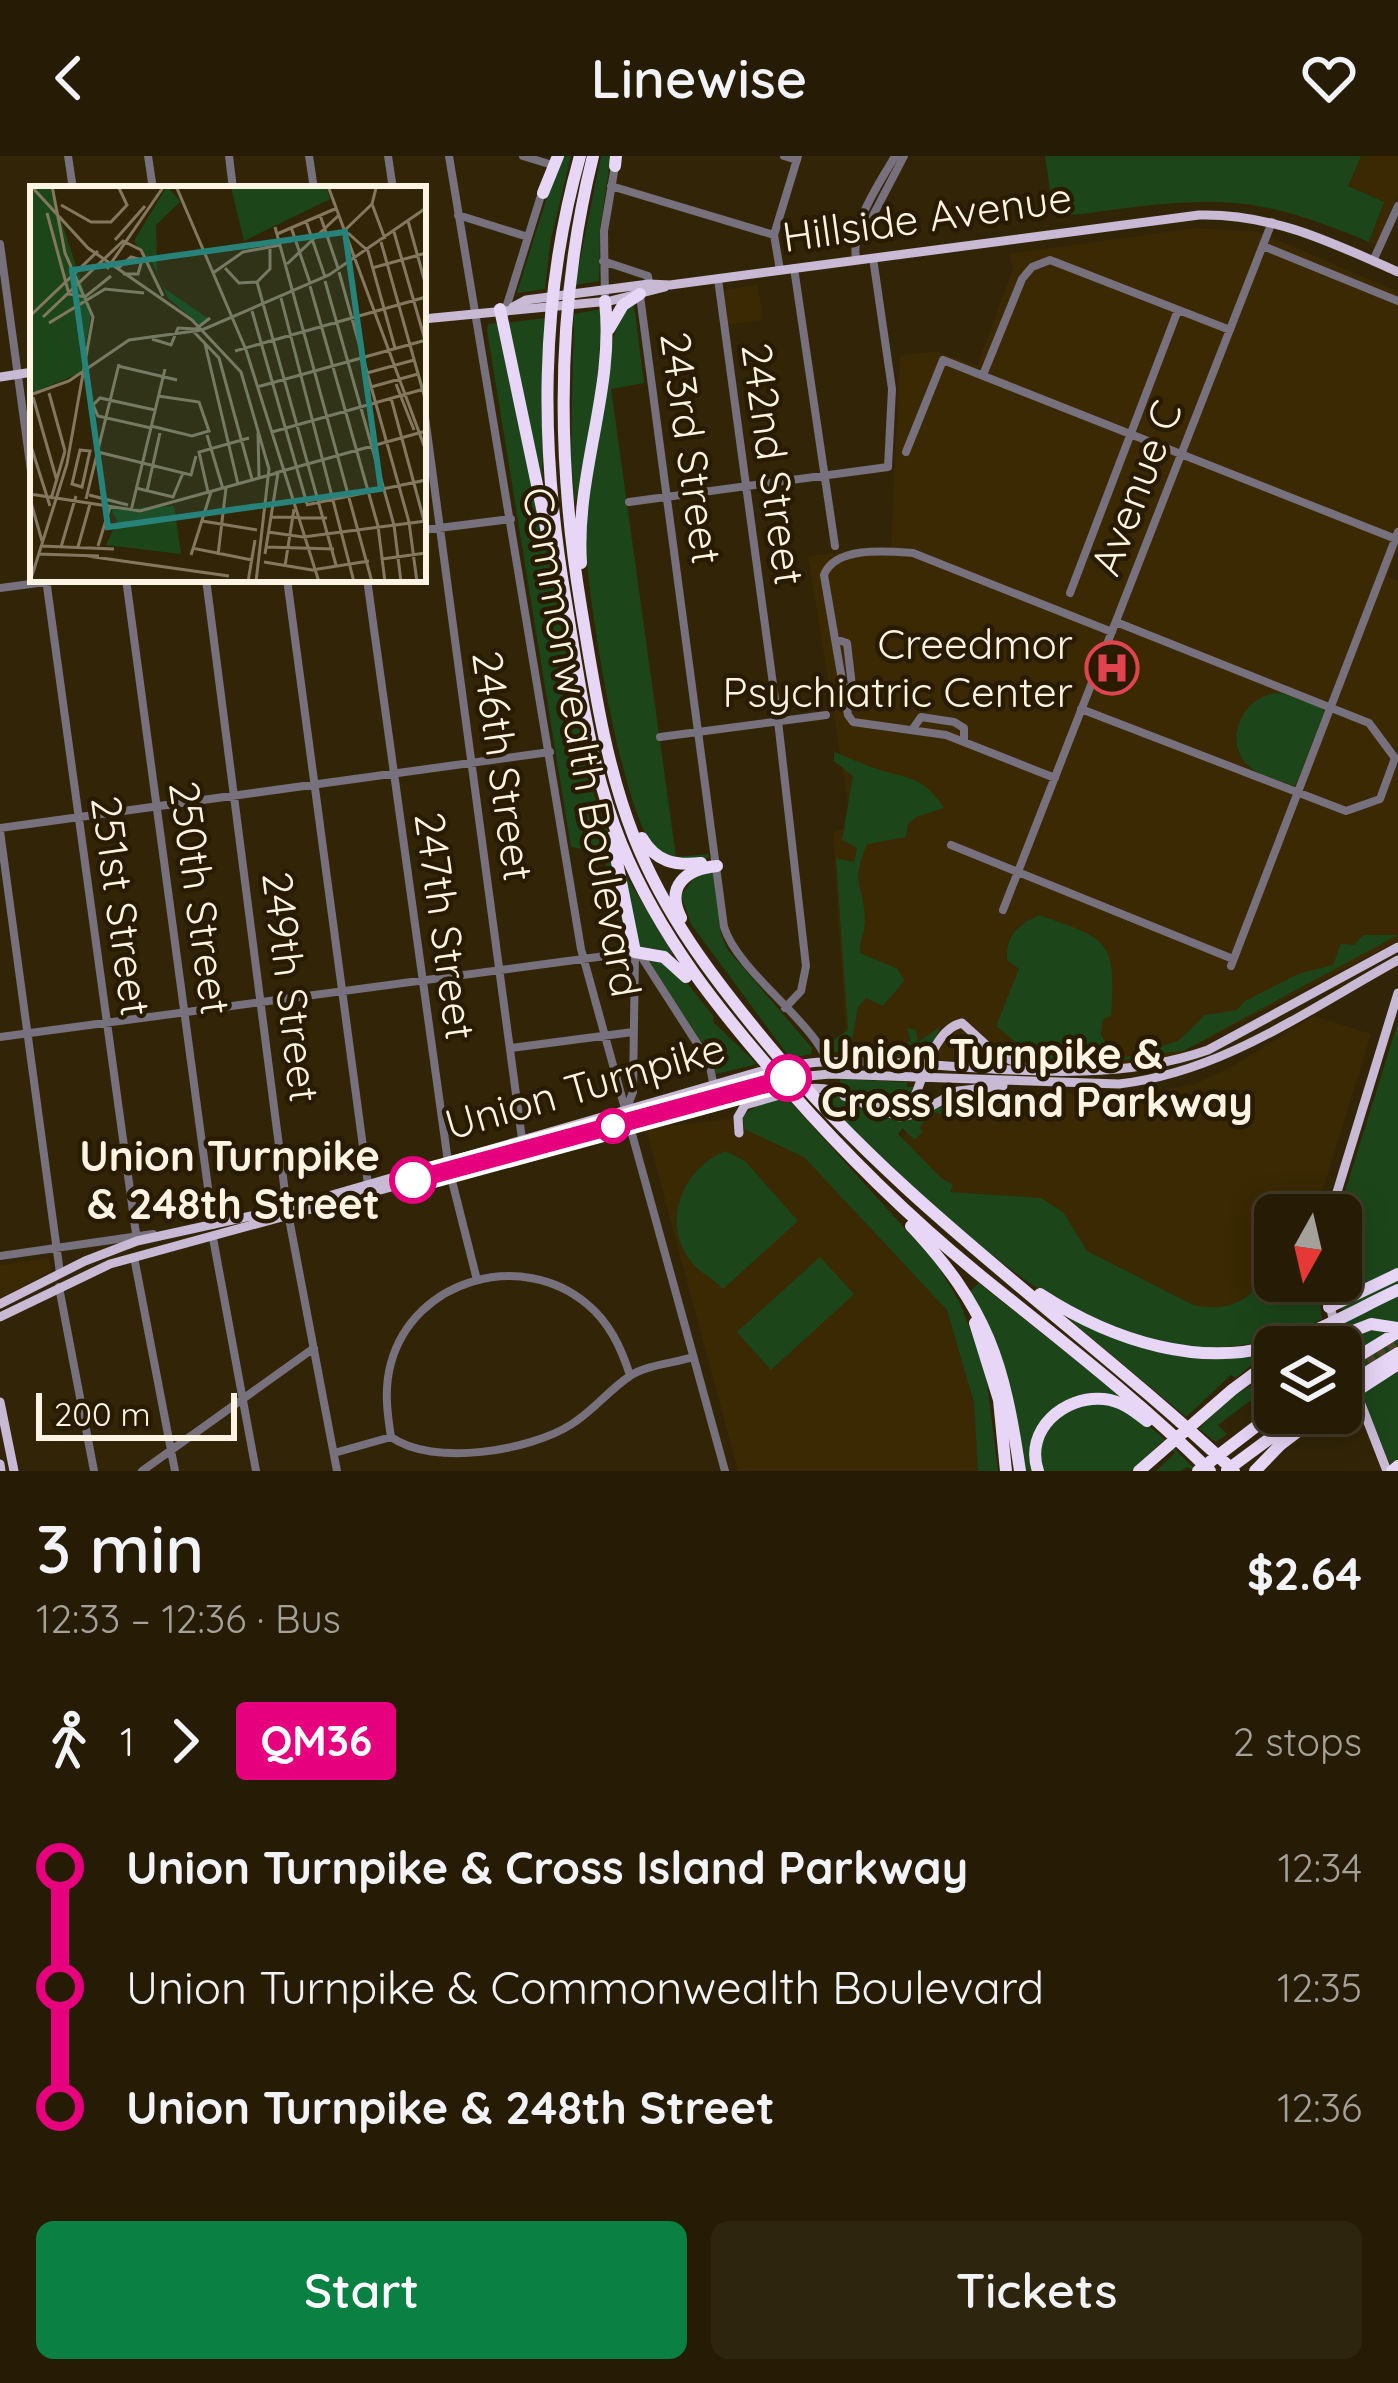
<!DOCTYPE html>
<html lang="en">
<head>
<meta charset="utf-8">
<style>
	body { margin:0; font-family:Quicksand,sans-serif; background:#2e250f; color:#f1f3f6; height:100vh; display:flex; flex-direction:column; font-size:45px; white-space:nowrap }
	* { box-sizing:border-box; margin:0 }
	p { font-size:39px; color:#a4a19a }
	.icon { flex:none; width:66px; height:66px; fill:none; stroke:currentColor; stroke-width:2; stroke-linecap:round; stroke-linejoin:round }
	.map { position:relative; height:1315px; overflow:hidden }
	.details { display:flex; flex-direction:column; background:#261c05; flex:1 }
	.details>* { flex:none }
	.badge { padding:0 24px; border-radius:9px; font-size:42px; line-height:78px }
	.needle { width:78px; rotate:188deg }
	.tools { position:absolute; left:1254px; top:1038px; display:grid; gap:24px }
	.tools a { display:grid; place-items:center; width:108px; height:108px; border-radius:18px; background:#261c05; box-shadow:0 6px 30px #0003,0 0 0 3px #423a27; font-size:60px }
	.scale { position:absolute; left:36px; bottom:30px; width:201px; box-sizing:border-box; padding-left:12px; border:6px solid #fdf4e3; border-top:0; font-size:33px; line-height:42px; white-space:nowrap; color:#fdf4e3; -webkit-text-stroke:9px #281b00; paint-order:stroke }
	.map>.badge { position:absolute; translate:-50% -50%; box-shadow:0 0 0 6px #fff }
	.legs { display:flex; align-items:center; gap:18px; height:132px; padding:0 36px; font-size:39px }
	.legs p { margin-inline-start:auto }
	.summary { display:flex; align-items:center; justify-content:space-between; height:204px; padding:0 36px }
	h1 { font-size:66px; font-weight:600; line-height:90px }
	.cta { display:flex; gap:24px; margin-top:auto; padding:24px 36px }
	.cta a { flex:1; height:138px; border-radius:18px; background:#0b8043; color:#fff; font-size:48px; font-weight:600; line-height:138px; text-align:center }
	.cta a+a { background:#2e250f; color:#f1f3f6 }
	ul { padding:0 36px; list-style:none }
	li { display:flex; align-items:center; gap:42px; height:120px; font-size:45px }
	li i { display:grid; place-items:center; width:18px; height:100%; margin:0 15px; background:currentColor }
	li i::after { content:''; width:30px; height:30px; margin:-15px; border:9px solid; border-radius:50%; background:#261c05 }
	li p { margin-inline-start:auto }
	li:first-child i { background:linear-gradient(#0000 50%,currentColor 0) }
	li:last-child i { background:linear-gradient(currentColor 50%,#0000 0) }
	header { display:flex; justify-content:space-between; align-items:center; height:156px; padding:0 36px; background:#261c05; font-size:54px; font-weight:600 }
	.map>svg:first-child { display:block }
	.built { fill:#3a2903 }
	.green { fill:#1c461a }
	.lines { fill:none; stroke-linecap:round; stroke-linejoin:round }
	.minor-tunnel { stroke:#504428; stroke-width:8; stroke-dasharray:8 4; stroke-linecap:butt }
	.minor { stroke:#77707d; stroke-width:8 }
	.major { stroke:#c8b9d4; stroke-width:9 }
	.highway { stroke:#e8d6f7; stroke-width:12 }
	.line-1-casing { stroke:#fff; stroke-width:27 }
	.line-1 { stroke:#e6007e; stroke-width:18 }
	.stop-1-dot { fill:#fff; stroke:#e6007e; stroke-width:6 }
	.labels { text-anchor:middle; stroke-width:9; stroke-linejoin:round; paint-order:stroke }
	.street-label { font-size:42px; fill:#fdf4e3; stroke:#281b00 }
	.poi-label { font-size:42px; fill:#fdf4e3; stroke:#281b00; text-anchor:end }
	.stop-label { font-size:42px; font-weight:bold; fill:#fdf4e3; stroke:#281b00; text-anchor:start }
	.inset-road { fill:none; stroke:#83785f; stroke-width:3 }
	.view { fill:#27837a; fill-opacity:0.15; stroke:#27837a; stroke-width:6 }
	.inset-edge { fill:none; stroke:#fdf4e3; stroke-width:6 }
</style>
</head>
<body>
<header><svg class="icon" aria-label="back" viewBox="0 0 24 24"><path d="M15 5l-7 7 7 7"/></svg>Linewise<svg class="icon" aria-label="heart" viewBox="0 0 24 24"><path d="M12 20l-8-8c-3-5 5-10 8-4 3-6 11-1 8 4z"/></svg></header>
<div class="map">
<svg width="1398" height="1315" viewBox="0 0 1398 1315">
	<rect width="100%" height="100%" fill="#322507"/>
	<path class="built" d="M 1361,0 L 1398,0 L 1398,40 L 1377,89 L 1369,86 L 1384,46 L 1348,30 Z
		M 1195,72 L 1259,76 L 1398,136 L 1398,392 L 1387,420 L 1398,425 L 1398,785 L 1175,900 L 1120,911 L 847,900 L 833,676 L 852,672 L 808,400 L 891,391 L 900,200 L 936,195 L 977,210 L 1013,113 L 1009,98 Z
		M 758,129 L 763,164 L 727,169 L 722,134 Z
		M 1314,860 L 1371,878 L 1315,1059 L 1275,1059 L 1275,1125 L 1220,1171 L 999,1091 L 897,988 L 923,959 L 953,941 L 986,934 L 1135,940 L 1195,928 L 1231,911 Z
		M 768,958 L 935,1135 L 975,1203 L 983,1315 L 738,1315 L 646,973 Z
		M 49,1102 L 51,1115 L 0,1143 L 0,1109 Z"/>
	<path class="green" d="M 560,0 L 571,0 L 550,87 L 545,133 L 517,137 Z
		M 601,0 L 611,0 L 600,72 L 599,125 L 575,129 Z
		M 1045,0 L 1361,0 L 1348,30 L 1384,46 L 1369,86 C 1332,71 1292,55 1252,49 C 1188,39 1118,55 1054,61 Z
		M 634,149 L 644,227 L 611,233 L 676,701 L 709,698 L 708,702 C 691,704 669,707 656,694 C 619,655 580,404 584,346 C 588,294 603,195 626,150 Z
		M 602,153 L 596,248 L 575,348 L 571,301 L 574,158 Z
		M 545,162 L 542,334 L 506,167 Z
		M 498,167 L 556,440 L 589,625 L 610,682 L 626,786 L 616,732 L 600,696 L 571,691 L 487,174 L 488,168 Z
		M 1281,537 L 1321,551 L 1324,557 L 1295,630 C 1279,624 1255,619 1244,605 C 1223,577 1249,536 1281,537 Z
		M 834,596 C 849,602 864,609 880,614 C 913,624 923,621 944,652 L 916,661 L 908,668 L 906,681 L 867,688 C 849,729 865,730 865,767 C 864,778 859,785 860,797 L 898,813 L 904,825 L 883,850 L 866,842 L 858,851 L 850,896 L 835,896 L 828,888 L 848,874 L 836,702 L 854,706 L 857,692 L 842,684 L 853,620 L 834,605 Z
		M 698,717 L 713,717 L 721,778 L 727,793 L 812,892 L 811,898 L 790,902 L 691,768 L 681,739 Z
		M 627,721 L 672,797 L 669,801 L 657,793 L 637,791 L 624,724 Z
		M 1039,759 C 1110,784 1116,784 1111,860 L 1103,863 L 1101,878 L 1111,898 L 1127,901 L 1178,885 L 1205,859 L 1237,854 L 1245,845 L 1298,818 L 1333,809 L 1341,788 L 1354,789 L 1363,779 L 1398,779 L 1185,894 L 1111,906 L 1039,905 L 1009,897 L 1017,887 L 996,870 L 1019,813 L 1007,804 C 1006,779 1017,770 1039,759 Z
		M 654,800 L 684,823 L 714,861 L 713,866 L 757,908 L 716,918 L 713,904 L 649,805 Z
		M 1398,866 L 1398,1315 L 1393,1315 L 1368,1255 L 1334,1125 L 1341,1125 L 1339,1059 L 1343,1042 Z
		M 940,871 L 927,902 L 876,899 L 877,891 L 911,886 L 907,872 L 916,874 L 918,886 Z
		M 840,923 L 907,926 L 907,931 L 915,931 L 907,946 L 890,949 L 840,930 Z
		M 817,935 L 827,935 L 889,963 L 903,964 L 943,947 L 945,955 L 940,958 L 935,956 L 919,971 L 923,976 L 914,984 L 903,972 L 898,978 L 941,1022 L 953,1029 L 950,1036 L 1041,1042 L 1063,1056 L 1087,1095 L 1193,1149 C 1235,1159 1259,1138 1275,1101 L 1275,1125 L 1317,1125 L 1322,1163 C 1169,1241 1040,1146 929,1045 C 890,1009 852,974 817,935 Z
		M 786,941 L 936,1107 L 959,1145 L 985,1211 L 998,1315 L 978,1315 L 974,1246 L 947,1154 L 804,1001 L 744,973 L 743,959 L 761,947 Z
		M 725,995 L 745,1005 L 798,1065 L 723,1133 C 714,1123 702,1118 693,1108 C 659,1068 682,1013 725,995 Z
		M 820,1101 L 854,1138 L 771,1214 L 737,1176 Z
		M 979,1127 L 1131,1248 L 1069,1245 L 1030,1291 L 1032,1315 L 1024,1315 L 970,1135 Z
		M 1053,1150 C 1125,1193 1182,1203 1265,1198 L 1236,1222 L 1231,1219 L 1186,1261 Z
		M 1275,1215 L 1275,1226 L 1218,1269 L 1227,1278 L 1216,1286 L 1199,1273 L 1225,1245 Z
		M 1087,1247 C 1135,1248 1165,1283 1197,1315 L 1187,1311 L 1181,1315 L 1156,1315 L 1175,1297 L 1163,1285 L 1131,1315 L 1040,1315 C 1034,1275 1052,1262 1087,1247 Z"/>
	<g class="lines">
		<path class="minor-tunnel" d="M 1347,1217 L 1398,1187"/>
		<path class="minor" d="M 68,0 L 73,33
			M 148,0 L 153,33
			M 229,0 L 233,33
			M 309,0 L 314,33
			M 388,0 L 393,33
			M 449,0 L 581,793 L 725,1315
			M 523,0 L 549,8
			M 784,0 L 797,4
			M 611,30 L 774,79
			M 458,59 L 528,81
			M 856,80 L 867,71 L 904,0
			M 0,88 L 33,330
			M 1263,90 L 1398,145
			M 856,104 C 851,66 877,32 895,0
			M 603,105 L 648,120 L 649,128
			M 1373,105 L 1398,50
			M 794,112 L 835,390
			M 780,114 L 774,79 L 798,0
			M 718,123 L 778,565 L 806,810 L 801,835 L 785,852
			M 640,140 L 724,771 C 740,821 828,874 830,918
			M 605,145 L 604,75 L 615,10
			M 506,152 L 543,33
			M 983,219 L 1022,123 L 1032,111 L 1050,104 L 1230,174
			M 423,246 L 522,983
			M 906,296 L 943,204 L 1396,383
			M 629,346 L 888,311 L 892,233 L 873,102
			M 423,374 L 511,363
			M 46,423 L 137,1085
			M 126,423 L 213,1069
			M 206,423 L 287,1052 L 337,1315
			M 287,423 L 368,1028
			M 367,423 L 449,1013 L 477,1124
			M 0,432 L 68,423
			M 1070,437 L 1178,154
			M 835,483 L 847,487 L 852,530 L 843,534
			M 1081,553 L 1346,655 L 1380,643 L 1395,602 L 1369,567 L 1116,466
			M 912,574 L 921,561 L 954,566 L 964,572 L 964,586
			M 660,581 L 826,559
			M 1055,622 L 946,579 L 853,566 L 848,559 L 824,419 C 835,390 887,395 913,397 L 1112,476
			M 0,672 L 550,596
			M 0,675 L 60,1117
			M 951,689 L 1233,803
			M 1003,754 L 1272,66
			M 641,800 L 709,906 L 716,941
			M 1231,810 L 1398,376
			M 0,881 L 635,796
			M 511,892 L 633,876
			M 628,949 L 633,936 L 635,797
			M 213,1082 L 256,1315
			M 0,1100 L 153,1078
			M 134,1101 L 175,1315
			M 59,1131 L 94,1315
			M 391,1281 C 387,1256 384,1232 391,1207 C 414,1123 522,1093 587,1148 C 610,1167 621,1192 630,1219
			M 334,1297 L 391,1281 C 433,1311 530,1295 572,1268 C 594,1254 611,1232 630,1220 C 646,1209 675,1207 693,1201
			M 142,1315 L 314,1192"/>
		<path class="major" d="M 513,151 L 526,144 L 649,128 L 670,129 L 1199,59 C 1272,57 1333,87 1398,116
			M 423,163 L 610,145 L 665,131
			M 0,221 L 33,216
			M 807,933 C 844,927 891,965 913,945 C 924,920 934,873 962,867 L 996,898 L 1021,908
			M 844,940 L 900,961 L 919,957 L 958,935 L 1003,930
			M 739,977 L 738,961 L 745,949 L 790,936
			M 1330,1059 L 1398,837
			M 1325,1125 L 1339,1191
			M 0,1148 L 85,1105 L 137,1085 L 287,1052 L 758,916 C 779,912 801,907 822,906 C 950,901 1085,937 1208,894 L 1398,791
			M 0,1161 L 110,1108 L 788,922 L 830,918 L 1119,928 C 1223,916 1307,854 1398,804
			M 1341,1197 L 1387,1315
			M 0,1246 L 14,1315
			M 0,1308 L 1,1315"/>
		<path class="highway" d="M 580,0 C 539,145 540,292 565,440 C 579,523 589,608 621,687 C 660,782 721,857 788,933 C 846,999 908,1060 976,1116 C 1056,1181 1137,1242 1210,1315
			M 593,0 C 556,149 556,300 581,451 C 594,529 605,607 634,681 C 665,759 713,822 766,886 C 904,1054 1078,1168 1234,1315
			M 615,10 L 616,0
			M 543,37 L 558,0
			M 500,153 L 548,381
			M 609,173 L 623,149 L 640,138
			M 581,407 C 575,317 615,234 605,145
			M 612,681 L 635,796 L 664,801 L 686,821
			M 642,682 C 656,706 675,710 701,707
			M 681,762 C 665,730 686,713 717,710
			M 911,1070 C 988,1152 1004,1206 1020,1315
			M 1040,1138 C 1111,1184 1204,1216 1288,1185 C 1326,1172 1361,1151 1398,1134
			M 1329,1151 L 1398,1118
			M 975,1167 L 999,1244 L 1006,1315
			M 1312,1191 L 1371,1168 L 1398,1172
			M 1341,1211 L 1398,1176
			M 1341,1232 L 1398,1197
			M 1341,1245 L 1398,1208
			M 1227,1314 L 1304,1257
			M 1038,1315 C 1024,1274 1064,1239 1104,1243 C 1122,1245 1134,1255 1147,1265
			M 1139,1315 L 1232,1234 L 1275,1202
			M 1198,1315 L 1275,1256
			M 1255,1315 L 1280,1289 L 1322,1257
			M 1392,1315 L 1398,1310"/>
	</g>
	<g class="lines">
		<g class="line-1-casing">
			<path id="line-1" d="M 413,1024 L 788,922"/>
		</g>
		<use href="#line-1" class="line-1"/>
	</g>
	<defs>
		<g id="hospital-ring" transform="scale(2.7)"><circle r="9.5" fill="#281b00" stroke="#e0444e" stroke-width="1.5"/><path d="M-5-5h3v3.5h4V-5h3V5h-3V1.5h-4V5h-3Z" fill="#e0444e"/></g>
	</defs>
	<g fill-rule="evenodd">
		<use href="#hospital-ring" x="1112" y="512"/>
	</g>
	<g class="stop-1-dot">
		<circle cx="788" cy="922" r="21"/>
		<circle cx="613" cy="970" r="15"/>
		<circle cx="413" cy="1024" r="21"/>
	</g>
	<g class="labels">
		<g class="street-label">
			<text transform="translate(927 61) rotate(-8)" y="15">Hillside Avenue</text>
			<text transform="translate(691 292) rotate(82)" y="15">243rd Street</text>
			<text transform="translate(773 308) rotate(82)" y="15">242nd Street</text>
			<text transform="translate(1136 332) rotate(-69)" y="15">Avenue C</text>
			<text transform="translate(582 586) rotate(80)" y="15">Commonwealth Boulevard</text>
			<text transform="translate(503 610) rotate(82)" y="15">246th Street</text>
			<text transform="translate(200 742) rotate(82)" y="15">250th Street</text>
			<text transform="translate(121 750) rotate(82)" y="15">251st Street</text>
			<text transform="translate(445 770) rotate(82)" y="15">247th Street</text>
			<text transform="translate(291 831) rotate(83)" y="15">249th Street</text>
			<text transform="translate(585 930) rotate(-16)" y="15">Union Turnpike</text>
		</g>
		<g class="poi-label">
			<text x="1073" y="503">Creedmor<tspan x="1073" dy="48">Psychiatric Center</tspan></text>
		</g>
		<g class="stop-label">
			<text x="821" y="913">Union Turnpike &amp;<tspan x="821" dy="48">Cross Island Parkway</tspan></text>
			<text x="380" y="1015" text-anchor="end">Union Turnpike<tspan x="380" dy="48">&amp; 248th Street</tspan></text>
		</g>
	</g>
	<g transform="translate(30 30)">
		<rect width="396" height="396" fill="#322507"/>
		<path d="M 20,0 L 61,126 L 52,186 L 0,208 L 0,1 ZM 137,0 L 150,16 L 126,39 L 127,86 L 135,103 L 179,133 L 172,140 L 138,112 L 119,69 L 119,53 L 119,78 L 104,55 ZM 296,0 L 300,13 L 214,55 L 201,1 ZM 144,320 L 151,368 L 76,359 L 87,335 L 81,323 Z" fill="#1c461a"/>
		<path class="inset-road" d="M 1,0 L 58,62 L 162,134 L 211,186 L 239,283 L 226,396M 146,0 L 216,164 L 289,396M 298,0 L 396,265M 342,18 L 355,53M 31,19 L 61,36 L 81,36 L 97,19 L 88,0M 17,27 L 39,108 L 55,111 L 81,90M 290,29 L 308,82M 276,35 L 295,91M 378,35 L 396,100M 245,41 L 342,396M 261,41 L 280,97M 315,44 L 342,18 L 346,2M 364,46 L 395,154M 318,47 L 338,65 L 365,162M 247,48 L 307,22M 85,54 L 115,20M 351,56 L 396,216M 257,78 L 309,29M 195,82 L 209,97 L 227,96 L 240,83 L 240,63M 342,82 L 396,67M 77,83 L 134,0M 87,83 L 101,71 L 112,74 L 108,88 L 93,88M 309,86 L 379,336 L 387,396M 183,87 L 213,66 L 250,59M 295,95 L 364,339 L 371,396M 227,96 L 306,379M 280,100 L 348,340 L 355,396M 251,112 L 324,396M 222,125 L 277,318M 0,130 L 68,65M 13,131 L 93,55 L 111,64 L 133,110M 19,137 L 75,103 L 114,107M 164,146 L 189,172 L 222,293M 122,153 L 141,159 L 148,142 L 166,143 L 180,132M 175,158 L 208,298M 205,165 L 396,111M 88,180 L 147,194M 337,187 L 384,174M 366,198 L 384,244M 227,201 L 396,154M 341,201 L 388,188M 19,207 L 35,265M 0,209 L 39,195 L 99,154 L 172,144 L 299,89 L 396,22M 3,211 L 27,295M 361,212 L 396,342M 63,219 L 70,212 L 125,224M 63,219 L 68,230 L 121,242M 121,240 L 162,250 L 179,245 L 169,216 L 128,210M 242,246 L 394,203M 228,247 L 229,291M 177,249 L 193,303M 0,257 L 20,320M 50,264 L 60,265 L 52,301 L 42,298 ZM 68,266 L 161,289 L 166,270M 245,287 L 396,245M 106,302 L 143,311 L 153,287M 117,305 L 130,247M 178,306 L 169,266 L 219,252M 0,308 L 110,325 L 247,287M 59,309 L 98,319M 0,313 L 12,355M 21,313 L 35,265M 56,313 L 89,178M 276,319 L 396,294M 101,325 L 135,183M 241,331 L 297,332M 172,335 L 227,344M 238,346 L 273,351 L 396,335M 11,360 L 84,363M 68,360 L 80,321M 31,361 L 46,310M 48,361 L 60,318M 236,361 L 304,363M 162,362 L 222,374M 8,368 L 69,370M 235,368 L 248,287M 161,369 L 181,306M 188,369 L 196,302M 57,370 L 199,390M 352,373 L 396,367M 234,376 L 282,384 L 339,375M 255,380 L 264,323M 0,396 L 37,278 L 63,131 L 35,67 L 22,0M 218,396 L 225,354"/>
		<path class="view" d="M 315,46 L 351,303 L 78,341 L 42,84 Z"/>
		<rect width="396" height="396" class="inset-edge"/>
	</g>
</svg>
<div class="tools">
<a><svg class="needle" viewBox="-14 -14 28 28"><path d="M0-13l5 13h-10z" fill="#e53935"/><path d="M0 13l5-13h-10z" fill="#a4a19a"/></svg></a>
<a><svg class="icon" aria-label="layers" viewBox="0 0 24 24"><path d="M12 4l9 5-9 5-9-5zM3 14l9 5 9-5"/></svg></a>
</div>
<div class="scale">200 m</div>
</div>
<section class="details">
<div class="summary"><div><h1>3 min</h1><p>12:33 – 12:36 · Bus</p></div><b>$2.64</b></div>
<div class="legs"><svg class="icon" aria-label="walk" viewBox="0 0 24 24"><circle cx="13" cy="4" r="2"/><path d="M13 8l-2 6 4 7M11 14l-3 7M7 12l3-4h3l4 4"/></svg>1<svg class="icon" aria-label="forward" viewBox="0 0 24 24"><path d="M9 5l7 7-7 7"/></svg><b class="badge" style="background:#e6007e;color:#fff">QM36</b><p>2 stops</p></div>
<ul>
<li><i style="color:#e6007e"></i><b>Union Turnpike &amp; Cross Island Parkway</b><p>12:34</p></li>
<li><i style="color:#e6007e"></i><span>Union Turnpike &amp; Commonwealth Boulevard</span><p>12:35</p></li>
<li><i style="color:#e6007e"></i><b>Union Turnpike &amp; 248th Street</b><p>12:36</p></li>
</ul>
<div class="cta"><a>Start</a><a>Tickets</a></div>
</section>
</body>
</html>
